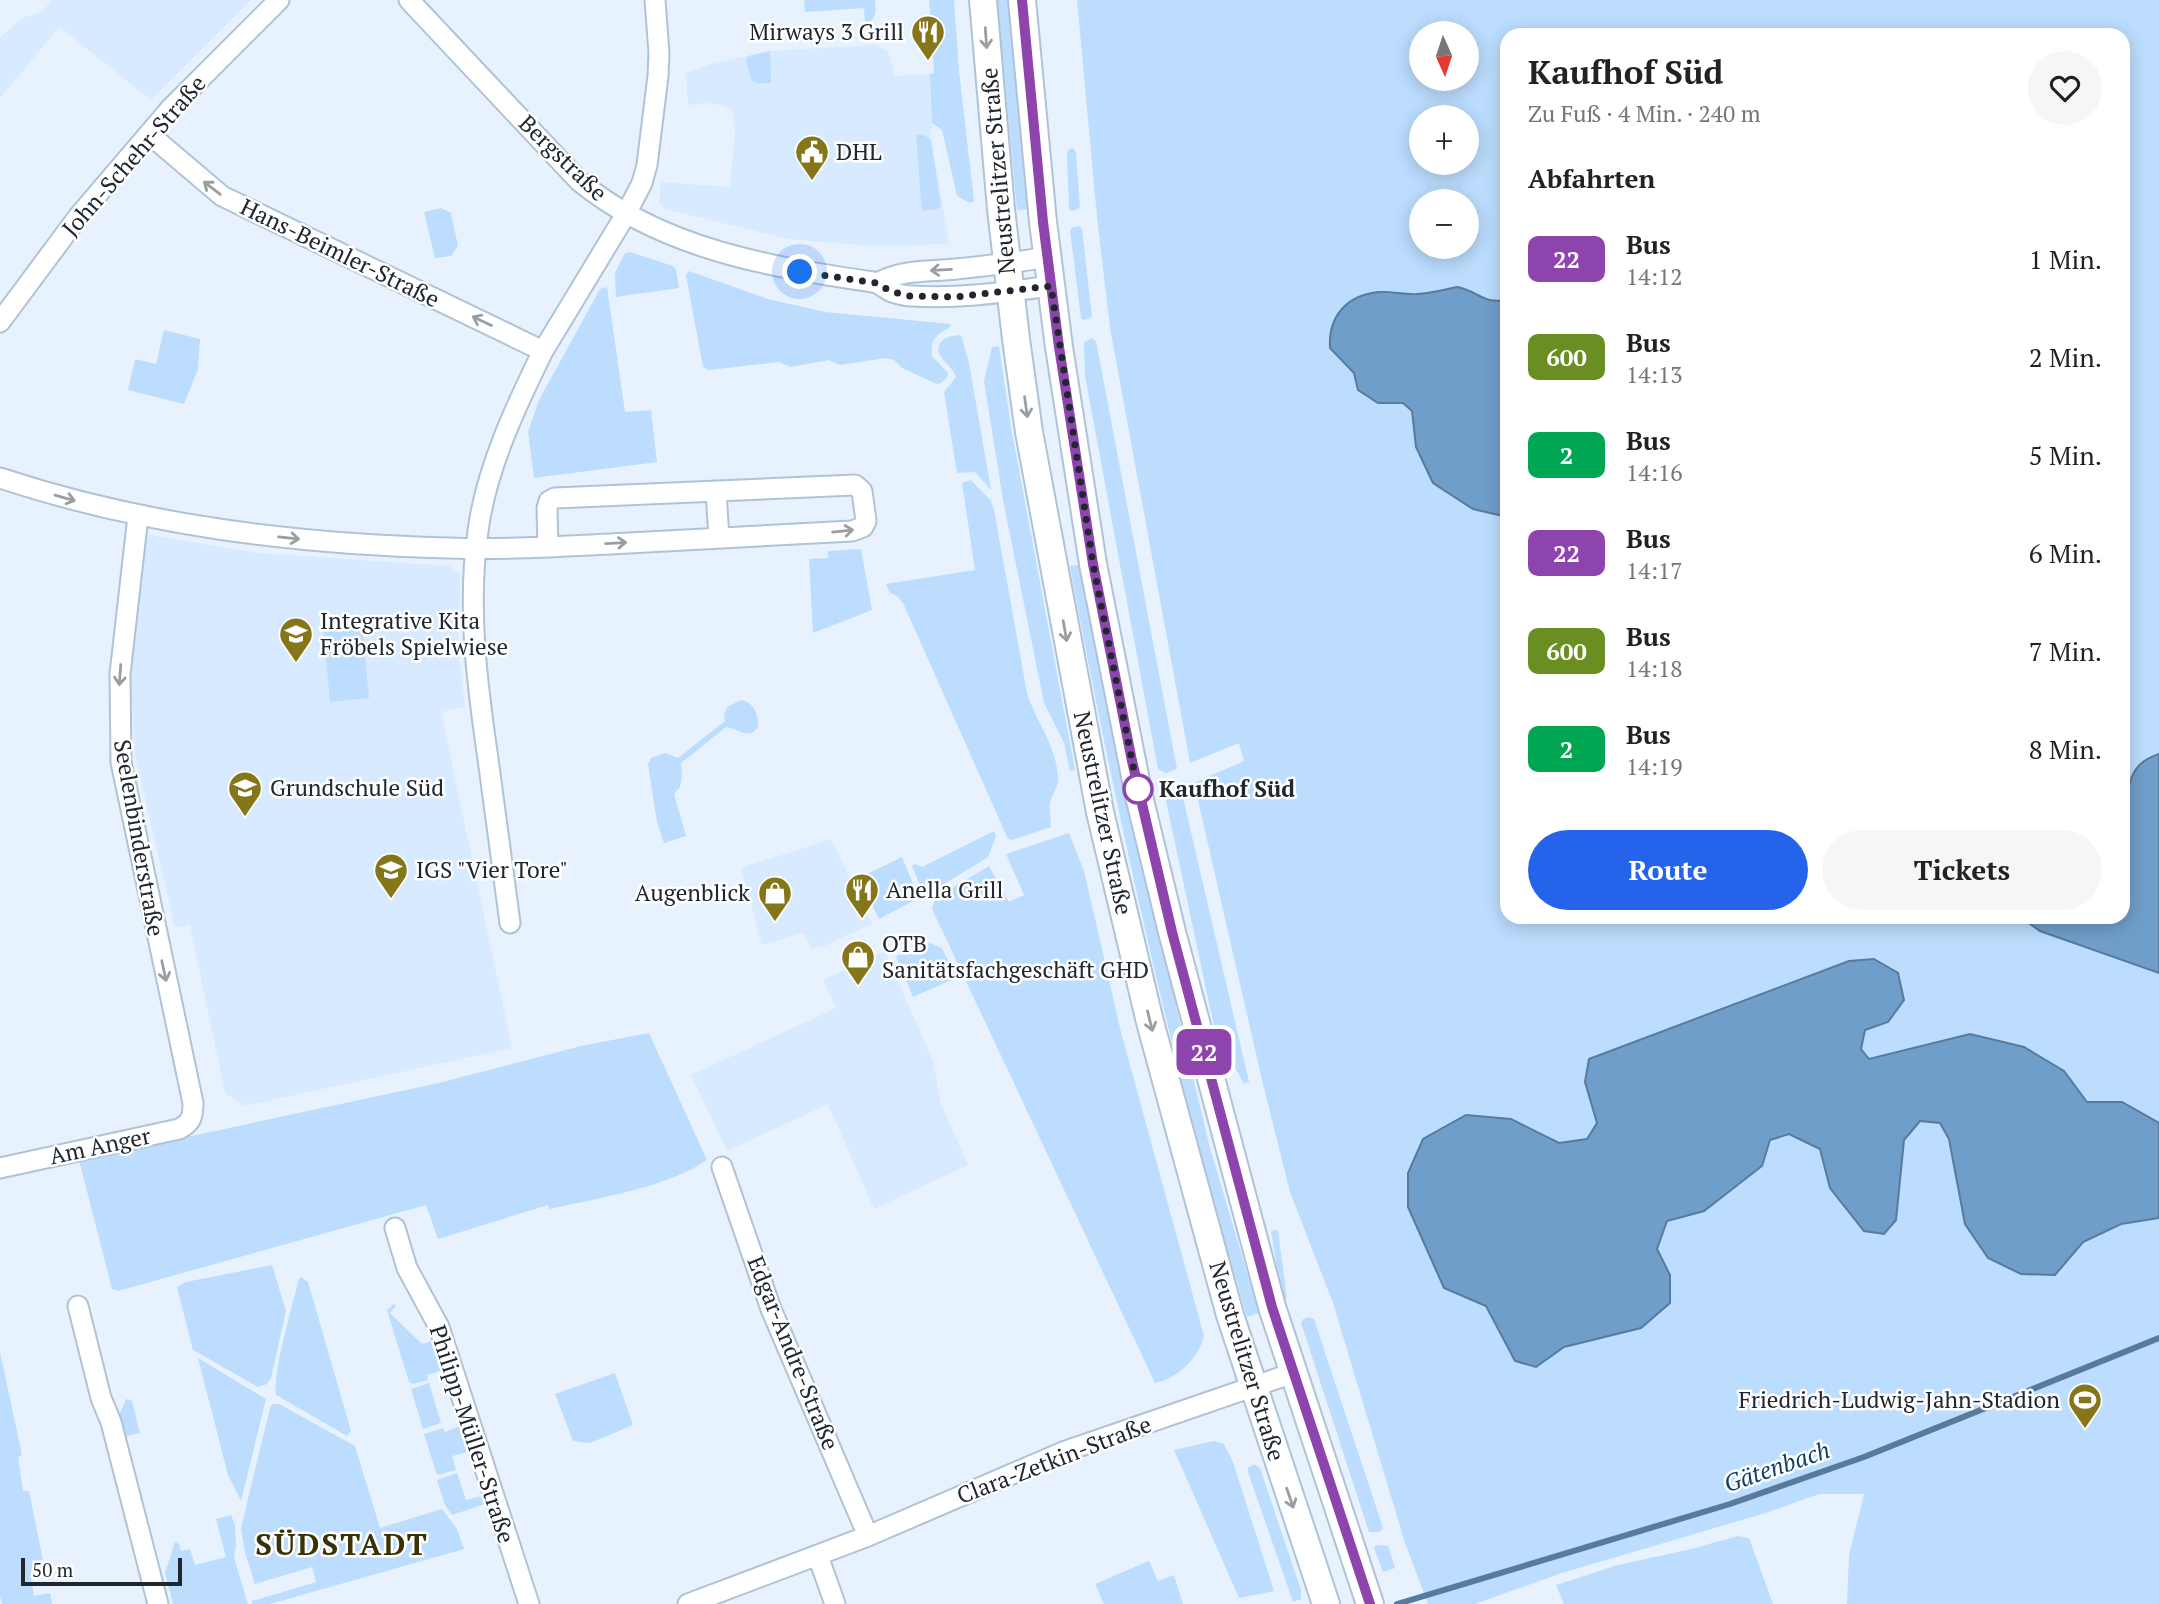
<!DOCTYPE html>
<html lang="de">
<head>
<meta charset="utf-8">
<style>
	body { margin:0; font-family:"PT Serif",serif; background:#f6f6f6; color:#222; height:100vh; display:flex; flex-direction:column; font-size:26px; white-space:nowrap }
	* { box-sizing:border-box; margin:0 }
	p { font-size:23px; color:#767676 }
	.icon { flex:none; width:38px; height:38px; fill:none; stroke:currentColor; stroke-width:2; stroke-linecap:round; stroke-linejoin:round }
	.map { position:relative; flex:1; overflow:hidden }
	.details { position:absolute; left:1500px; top:28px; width:630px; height:896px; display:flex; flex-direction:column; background:#fff; border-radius:21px; box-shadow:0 4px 18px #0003 }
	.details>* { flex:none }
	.badge { padding:0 14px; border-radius:10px; font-size:24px; line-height:46px }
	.needle { width:46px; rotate:177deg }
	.controls { position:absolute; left:1409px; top:21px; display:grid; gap:14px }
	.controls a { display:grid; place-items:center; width:70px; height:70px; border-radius:50%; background:#fff; box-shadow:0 4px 18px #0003; font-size:35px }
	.scale { position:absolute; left:21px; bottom:18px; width:161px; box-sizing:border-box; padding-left:7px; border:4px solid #20272f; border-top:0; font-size:19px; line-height:24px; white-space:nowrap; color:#20272f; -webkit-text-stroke:5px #fff; paint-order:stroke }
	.you { position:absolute; width:35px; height:35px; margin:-18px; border:5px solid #fff; border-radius:50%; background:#1a73e8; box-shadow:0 0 0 10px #1a73e833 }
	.map>.badge { position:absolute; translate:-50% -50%; box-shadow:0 0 0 4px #fff }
	h2 { padding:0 28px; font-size:26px; line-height:63px }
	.round { display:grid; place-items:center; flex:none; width:74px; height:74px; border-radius:37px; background:#f6f6f6 }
	.summary { display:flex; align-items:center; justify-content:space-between; height:119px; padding:0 28px }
	h1 { font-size:33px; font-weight:600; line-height:52px }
	.primary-button { display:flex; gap:14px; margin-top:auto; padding:14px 28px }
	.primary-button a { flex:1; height:80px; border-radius:42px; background:#2563eb; color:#fff; font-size:28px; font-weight:600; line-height:80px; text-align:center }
	.primary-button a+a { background:#f6f6f6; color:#222 }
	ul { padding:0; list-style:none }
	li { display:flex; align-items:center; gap:21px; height:98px; padding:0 28px }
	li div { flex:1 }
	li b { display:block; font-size:26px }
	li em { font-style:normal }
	li .badge { min-width:77px; font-weight:700; text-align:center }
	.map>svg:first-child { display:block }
	.built { fill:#d7eaff }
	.green { fill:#bcddfe; fill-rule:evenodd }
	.water { fill:#709ecb; stroke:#587a9c; stroke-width:2 }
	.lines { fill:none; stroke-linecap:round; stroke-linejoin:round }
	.stream { stroke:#587a9c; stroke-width:6 }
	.minor-casing { stroke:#b0c3d6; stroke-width:23 }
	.secondary-casing { stroke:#b0c3d6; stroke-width:30 }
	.minor { stroke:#fff; stroke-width:19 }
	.secondary { stroke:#fff; stroke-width:26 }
	.oneway { stroke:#9b9ea1 }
	.line-casing { stroke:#fff; stroke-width:16 }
	.line { stroke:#8e44ad; stroke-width:10 }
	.walk { stroke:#20272f; stroke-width:7; stroke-dasharray:0 12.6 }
	.stop-dot { fill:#fff; stroke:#8e44ad; stroke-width:3.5 }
	.labels { text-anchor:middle; stroke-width:5; stroke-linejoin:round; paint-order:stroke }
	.poi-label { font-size:23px; fill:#20272f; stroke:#fff; text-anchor:start }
	.street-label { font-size:23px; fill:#20272f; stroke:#fff }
	.stop-label { font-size:23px; font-weight:bold; fill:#20272f; stroke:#fff; text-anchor:start }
	.water-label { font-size:24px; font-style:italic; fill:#0c3f6b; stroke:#fff }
	.district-label { font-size:30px; font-weight:bold; letter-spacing:2px; fill:#393206; stroke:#fff }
</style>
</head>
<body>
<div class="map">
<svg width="2159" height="1604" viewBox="0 0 2159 1604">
	<rect width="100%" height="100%" fill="#e7f2fe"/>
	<path class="built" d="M 52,0 L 251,0 L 151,100 L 59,27 L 0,98 L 0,38 L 22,18 L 42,12 Z
		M 876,45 L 887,51 L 891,59 L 894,76 L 930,74 L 932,123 L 930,134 L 949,244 L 871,246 L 789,239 L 665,209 L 659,202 L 661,182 L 730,187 L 735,133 L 733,113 L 726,106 L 707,103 L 688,105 L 686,73 L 712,64 L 770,51 Z
		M 150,535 L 258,553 L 449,566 L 460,574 L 458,647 L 465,707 L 441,712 L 512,1048 L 244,1106 L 225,1093 L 190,925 L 175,927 L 135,755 L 131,682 L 135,610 L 144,540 Z
		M 831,839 L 872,924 L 822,947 L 811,948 L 804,933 L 762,945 L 741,868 Z
		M 885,951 L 933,1061 L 941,1104 L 968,1165 L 874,1209 L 828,1104 L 727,1151 L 691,1075 L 836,1008 L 823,980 Z"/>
	<path class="green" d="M 804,0 L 875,0 C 876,12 877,19 865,24 L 864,8 L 805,12 Z
		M 929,0 L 954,0 L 959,71 L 974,201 L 970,203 L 957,196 L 942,130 L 932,123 L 930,74 L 934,73 Z
		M 997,0 L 1009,0 L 1028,209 L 1017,210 Z
		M 1077,0 L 2159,0 L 2159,1604 L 1847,1604 L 1849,1555 L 1864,1494 L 1819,1494 L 1769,1512 L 1562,1573 L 1475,1604 L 1428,1604 L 1405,1543 L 1333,1303 L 1290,1192 L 1262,1080 L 1194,783 L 1244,761 L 1239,743 L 1190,763 L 1110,328 L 1097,217 ZM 1421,33 L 1466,33 L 1466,79 L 1421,79 ZM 1507,35 L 2123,35 L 2123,917 L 1507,917 ZM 1421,117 L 1466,117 L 1466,163 L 1421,163 ZM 1421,201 L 1466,201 L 1466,247 L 1421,247 Z
		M 770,51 L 771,83 L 756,83 L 751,80 L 746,59 L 749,56 Z
		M 916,135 L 924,135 L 931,140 L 941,206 L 938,209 L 922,211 Z
		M 1073,148 L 1076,153 L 1080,208 L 1072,211 L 1069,209 L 1067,153 L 1069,149 Z
		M 441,208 L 451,213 L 458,246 L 451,256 L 435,258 L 424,212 Z
		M 1079,226 L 1082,229 L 1092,317 L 1084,320 L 1081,318 L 1070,230 L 1073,227 Z
		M 630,252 L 673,266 L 676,270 L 679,288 L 616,297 L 615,273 L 625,253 Z
		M 689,271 L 768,299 L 825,312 L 951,324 L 949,328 C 936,334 930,341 932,356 L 948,373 L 947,377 L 941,383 L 937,384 L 902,368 L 894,360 L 886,358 L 839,365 L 829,360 L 791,367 L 779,362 L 709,370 L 703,367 L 686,275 Z
		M 607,287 L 625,412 L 651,410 L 657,462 L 534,478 L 528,432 L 539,400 L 600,289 Z
		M 164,330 L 200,339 L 198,369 L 184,404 L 128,390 L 135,359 L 156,364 Z
		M 961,335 L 969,363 L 991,490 L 975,472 L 957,473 L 944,392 L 956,377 C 953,366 941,362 938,350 C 940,337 950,336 961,335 Z
		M 1092,338 L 1096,341 L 1177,769 L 1166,773 L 1158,769 L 1085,376 L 1084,342 Z
		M 999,346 L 1011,427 L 1075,770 L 1070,771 L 1064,743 L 1044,703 L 1003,500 L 984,381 L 992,347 Z
		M 971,480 L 991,501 L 994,510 L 1027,693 C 1035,720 1053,740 1057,769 C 1060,787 1056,785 1051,800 C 1048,807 1051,819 1051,827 L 1012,840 L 1008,839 L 903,603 L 897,596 L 890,593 L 886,584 L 975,570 L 962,483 Z
		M 861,549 L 872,610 L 813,633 L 809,559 L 828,558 L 828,551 Z
		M 1078,565 L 1126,798 L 1161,943 L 1210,1148 L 1259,1313 L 1247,1317 C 1231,1261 1213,1205 1198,1148 C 1149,955 1106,762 1070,566 Z
		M 362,623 L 369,698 L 330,702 L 323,627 Z
		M 741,700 C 754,702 759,715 758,727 C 748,741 738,728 726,727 L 681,763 L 682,777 L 680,787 L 674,794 L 686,836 L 664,843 L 657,822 L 648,764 L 651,758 L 665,753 L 678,758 L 725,721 L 724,715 L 727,707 Z
		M 1181,789 L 1249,1082 L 1244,1084 L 1215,1031 L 1166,801 L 1169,794 Z
		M 994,831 L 996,836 L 988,857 L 930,893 L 923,892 L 912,866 L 915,864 L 922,867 Z
		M 1069,833 L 1084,871 L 1121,1032 L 1204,1336 C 1199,1358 1177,1379 1155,1383 L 932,909 L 935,898 L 989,866 L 1009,902 L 1024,895 L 1006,854 Z
		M 902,857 L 918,896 L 917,899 L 879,919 L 859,878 Z
		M 930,943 L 942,948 L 956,978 L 913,997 L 896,956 Z
		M 649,1033 L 707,1160 C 666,1188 598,1198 549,1209 L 548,1205 L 438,1239 L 426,1205 L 118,1291 L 112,1289 L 79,1160 L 439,1083 L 581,1046 Z
		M 1278,1230 L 1287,1299 L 1282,1299 L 1271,1231 Z
		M 272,1265 L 286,1311 L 271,1378 L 267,1384 L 258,1387 L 193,1350 L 177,1287 L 186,1282 Z
		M 301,1277 L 308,1282 L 351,1431 L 347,1436 L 276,1395 C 272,1375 293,1303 299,1279 Z
		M 394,1304 L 396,1306 L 390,1313 L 422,1344 L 432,1341 L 442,1352 L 447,1369 L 427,1375 L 428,1380 L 413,1384 L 409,1382 L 387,1310 Z
		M 1309,1317 L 1314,1319 L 1383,1528 L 1380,1532 L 1369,1532 L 1301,1323 L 1303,1319 Z
		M 0,1352 L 22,1455 L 18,1457 L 23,1491 L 29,1491 L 46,1575 L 31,1578 L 34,1596 L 50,1593 L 52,1604 L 2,1604 L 0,1596 Z
		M 198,1358 L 266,1399 L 241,1501 L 228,1475 Z
		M 615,1373 L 633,1425 L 590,1443 L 573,1441 L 555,1394 Z
		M 429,1383 L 441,1423 L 423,1429 L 411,1389 Z
		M 126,1399 L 132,1401 L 140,1433 L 121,1437 L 117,1420 Z
		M 273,1404 L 279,1404 L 355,1446 L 380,1528 L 442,1509 L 457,1529 L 464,1549 L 270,1604 L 252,1604 L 252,1601 L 316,1582 L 312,1567 L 255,1584 L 245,1553 L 241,1528 L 270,1408 Z
		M 464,1424 L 472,1451 L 452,1456 L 456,1470 L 437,1475 L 424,1434 L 443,1428 L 445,1432 Z
		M 1214,1441 L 1224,1444 L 1233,1462 L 1274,1591 L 1239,1598 L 1174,1450 Z
		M 1254,1464 L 1260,1468 L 1301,1590 L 1301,1599 L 1293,1602 L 1248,1472 L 1248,1468 Z
		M 457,1473 L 466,1500 L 486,1495 L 488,1503 L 452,1515 L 445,1505 L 437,1480 Z
		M 231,1515 L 235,1525 L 236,1545 L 234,1558 L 248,1604 L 173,1604 L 165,1573 L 175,1542 L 179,1544 L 181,1551 L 190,1549 L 195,1565 L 226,1557 L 216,1519 Z
		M 1738,1536 L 1749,1538 L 1773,1604 L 1564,1604 L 1556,1585 L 1618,1565 L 1691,1549 Z
		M 1376,1545 L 1388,1546 L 1395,1568 L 1383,1572 L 1374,1548 Z
		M 1149,1561 L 1158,1581 L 1174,1575 L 1183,1604 L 1104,1604 L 1095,1584 Z"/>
	<path class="water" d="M 1457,287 C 1479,291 1481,304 1507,300 L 1507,517 L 1473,509 L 1433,483 L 1416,447 L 1412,411 L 1403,403 L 1378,403 L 1358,390 L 1354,373 L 1330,348 C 1328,316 1347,295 1379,292 C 1392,291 1405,295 1418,294 C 1431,293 1444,290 1457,287 Z
		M 2159,754 L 2159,973 L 2040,931 L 2020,917 L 2123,917 L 2123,788 L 2129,785 C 2134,767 2142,760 2159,754 Z
		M 1874,959 L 1898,973 L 1904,1000 L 1888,1022 L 1865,1030 L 1861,1049 L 1869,1059 L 1970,1034 L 2024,1047 L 2064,1071 L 2087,1102 L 2122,1102 L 2159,1123 L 2159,1218 L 2121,1224 L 2083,1242 L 2055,1275 L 2021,1274 L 1988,1258 L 1965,1224 L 1949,1139 L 1940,1123 L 1920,1121 L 1904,1140 L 1896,1220 L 1884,1234 L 1864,1231 L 1830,1188 L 1820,1149 L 1789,1134 L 1770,1140 L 1762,1166 L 1704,1211 L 1667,1221 L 1657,1249 L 1670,1275 L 1670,1303 L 1641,1328 L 1564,1347 L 1536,1367 L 1515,1361 L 1486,1306 L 1444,1288 L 1408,1207 L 1408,1173 L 1423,1139 L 1466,1115 L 1511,1119 L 1559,1143 L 1587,1139 L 1597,1123 L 1585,1082 L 1589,1059 L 1849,961 Z"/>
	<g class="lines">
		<path class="stream" d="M 1397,1604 L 1730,1504 L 1864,1457 L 2159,1338"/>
		<g class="minor-casing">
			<path id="minor" d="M 409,0 L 579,181 C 662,249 770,267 873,282 C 880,283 885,289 892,292 C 898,294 906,296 913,296 C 959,299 1005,292 1051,286
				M 149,134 L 222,196 L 543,351
				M 877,283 C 903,269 928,272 956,269 C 987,266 1017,262 1048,257
				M 0,322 L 78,217 L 171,108 L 279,0
				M 0,478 C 145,526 297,544 449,548 C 509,550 569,546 629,543 C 703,539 777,535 852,531 L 863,527 L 866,521 L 862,491 L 855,485 L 555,498 L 549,501 L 547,508 L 548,547
				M 716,491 L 719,538
				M 510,923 C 503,868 495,814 488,759 C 477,683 467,607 478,531 C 486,469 516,406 543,351 L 626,214 L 642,183 L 647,165 L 658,76 L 659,53 L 655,0
				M 722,1167 L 771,1309 L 868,1536
				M 0,1168 L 179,1129 C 191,1123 193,1117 193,1103 L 121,762 L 120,674 L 138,516
				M 395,1228 L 407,1268 L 439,1327 L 529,1604
				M 78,1306 L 101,1398 L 111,1422 L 158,1604
				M 818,1556 L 835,1604
				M 688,1604 L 868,1536 L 1063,1452 L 1293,1373"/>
		</g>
		<g class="secondary-casing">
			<path id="secondary" d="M 983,0 L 1001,209 L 1016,339 L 1029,432 L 1100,812 L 1150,1022 L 1230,1315 L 1326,1604
				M 1022,0 L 1043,222 L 1059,347 L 1093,564 L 1139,796 L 1172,932 L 1272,1307 L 1370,1604"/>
		</g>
		<use href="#minor" class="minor"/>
		<use href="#secondary" class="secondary"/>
	</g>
	<defs><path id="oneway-shaft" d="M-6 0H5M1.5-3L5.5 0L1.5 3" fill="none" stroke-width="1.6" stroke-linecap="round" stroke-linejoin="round" transform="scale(1.75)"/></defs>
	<g class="oneway">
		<use href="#oneway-shaft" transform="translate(986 38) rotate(86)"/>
		<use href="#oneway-shaft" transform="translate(212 188) rotate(-142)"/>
		<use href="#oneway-shaft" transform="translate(941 270) rotate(177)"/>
		<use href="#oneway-shaft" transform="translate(482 321) rotate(-155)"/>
		<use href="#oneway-shaft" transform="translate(1026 407) rotate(82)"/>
		<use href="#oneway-shaft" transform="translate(65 498) rotate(16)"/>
		<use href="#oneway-shaft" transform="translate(843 531) rotate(-6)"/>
		<use href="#oneway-shaft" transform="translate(289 538) rotate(6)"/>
		<use href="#oneway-shaft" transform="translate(616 543) rotate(-3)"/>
		<use href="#oneway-shaft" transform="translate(1065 631) rotate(80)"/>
		<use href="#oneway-shaft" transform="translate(120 675) rotate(94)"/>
		<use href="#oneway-shaft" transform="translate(164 971) rotate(78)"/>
		<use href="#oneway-shaft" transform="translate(1150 1021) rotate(76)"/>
		<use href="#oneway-shaft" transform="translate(1290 1498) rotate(71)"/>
	</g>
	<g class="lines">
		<g class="line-casing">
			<path id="line" d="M 1022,0 L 1043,222 L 1059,347 L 1093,564 L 1132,761 L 1172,932 L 1272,1307 L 1370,1604"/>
		</g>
		<use href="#line" class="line"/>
		<path class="walk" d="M 800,272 L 877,283 L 890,291 L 910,296 L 955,297 L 1051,286 L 1093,564 L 1139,796 L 1138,789"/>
	</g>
	<defs>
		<g id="restaurant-pin" transform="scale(1.75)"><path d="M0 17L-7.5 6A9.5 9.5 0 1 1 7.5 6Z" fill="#86761a" stroke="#fff"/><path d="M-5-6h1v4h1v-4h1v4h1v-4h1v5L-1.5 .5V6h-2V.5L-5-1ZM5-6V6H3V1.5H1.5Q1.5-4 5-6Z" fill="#fff"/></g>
		<g id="civic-pin" transform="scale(1.75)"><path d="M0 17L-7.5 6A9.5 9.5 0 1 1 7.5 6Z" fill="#86761a" stroke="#fff"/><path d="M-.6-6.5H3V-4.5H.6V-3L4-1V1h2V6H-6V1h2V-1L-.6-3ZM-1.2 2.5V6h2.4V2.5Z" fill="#fff"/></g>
		<g id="school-pin" transform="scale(1.75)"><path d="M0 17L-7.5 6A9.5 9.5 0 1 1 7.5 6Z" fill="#86761a" stroke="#fff"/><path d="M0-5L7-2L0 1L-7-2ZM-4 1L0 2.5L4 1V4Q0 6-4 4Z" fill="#fff"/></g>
		<g id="shop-pin" transform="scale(1.75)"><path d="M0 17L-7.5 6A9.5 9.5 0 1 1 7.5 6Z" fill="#86761a" stroke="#fff"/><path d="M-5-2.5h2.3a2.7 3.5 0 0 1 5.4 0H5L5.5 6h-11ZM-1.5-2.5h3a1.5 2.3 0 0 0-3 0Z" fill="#fff"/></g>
		<g id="stadium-pin" transform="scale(1.75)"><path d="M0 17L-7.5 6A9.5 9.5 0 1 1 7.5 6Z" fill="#86761a" stroke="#fff"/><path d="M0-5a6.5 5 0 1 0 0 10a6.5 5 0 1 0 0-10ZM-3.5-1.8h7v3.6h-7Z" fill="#fff"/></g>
	</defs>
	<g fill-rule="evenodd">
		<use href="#restaurant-pin" x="928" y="32"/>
		<use href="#civic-pin" x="812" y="152"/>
		<use href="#school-pin" x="296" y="634"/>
		<use href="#school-pin" x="245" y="788"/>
		<use href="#school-pin" x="391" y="870"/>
		<use href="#restaurant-pin" x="862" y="890"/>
		<use href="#shop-pin" x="775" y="893"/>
		<use href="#shop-pin" x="858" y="957"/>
		<use href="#stadium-pin" x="2085" y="1400"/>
	</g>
	<circle class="stop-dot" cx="1138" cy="789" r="14"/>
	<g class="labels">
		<g class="poi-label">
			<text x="904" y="40" text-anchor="end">Mirways 3 Grill</text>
			<text x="836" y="160">DHL</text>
			<text x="320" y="629">Integrative Kita<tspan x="320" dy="26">Fröbels Spielwiese</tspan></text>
			<text x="270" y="796">Grundschule Süd</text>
			<text x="416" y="878">IGS "Vier Tore"</text>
			<text x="886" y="898">Anella Grill</text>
			<text x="750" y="901" text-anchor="end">Augenblick</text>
			<text x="882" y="952">OTB<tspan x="882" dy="26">Sanitätsfachgeschäft GHD</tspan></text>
			<text x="2060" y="1408" text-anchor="end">Friedrich-Ludwig-Jahn-Stadion</text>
		</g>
		<g class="street-label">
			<text transform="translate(134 156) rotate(-49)" y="8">John-Schehr-Straße</text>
			<text transform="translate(563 158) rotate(44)" y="8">Bergstraße</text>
			<text transform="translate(998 171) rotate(-95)" y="8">Neustrelitzer Straße</text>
			<text transform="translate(340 253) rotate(26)" y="8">Hans-Beimler-Straße</text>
			<text transform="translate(1103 813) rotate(78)" y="8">Neustrelitzer Straße</text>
			<text transform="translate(139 838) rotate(80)" y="8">Seelenbinderstraße</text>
			<text transform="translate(100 1146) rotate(-12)" y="8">Am Anger</text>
			<text transform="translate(793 1353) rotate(68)" y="8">Edgar-Andre-Straße</text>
			<text transform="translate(1247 1361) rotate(73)" y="8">Neustrelitzer Straße</text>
			<text transform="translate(472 1434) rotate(72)" y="8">Philipp-Müller-Straße</text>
			<text transform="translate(1054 1460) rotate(-21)" y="8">Clara-Zetkin-Straße</text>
		</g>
		<g class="stop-label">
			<text x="1159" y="797">Kaufhof Süd</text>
		</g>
		<g class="water-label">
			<text transform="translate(1777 1467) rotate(-19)" y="8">Gätenbach</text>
		</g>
		<g class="district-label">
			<text x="342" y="1555">SÜDSTADT</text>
		</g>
	</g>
</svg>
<div class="controls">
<a><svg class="needle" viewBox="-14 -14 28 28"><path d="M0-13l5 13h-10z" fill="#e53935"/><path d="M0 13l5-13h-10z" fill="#767676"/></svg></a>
<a>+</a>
<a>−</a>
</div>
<div class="scale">50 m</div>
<div class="you" style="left:800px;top:272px"></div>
<b class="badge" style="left:1204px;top:1052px;background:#8e44ad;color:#fff">22</b>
<section class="details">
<div class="summary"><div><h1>Kaufhof Süd</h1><p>Zu Fuß · 4 Min. · 240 m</p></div><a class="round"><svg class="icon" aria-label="heart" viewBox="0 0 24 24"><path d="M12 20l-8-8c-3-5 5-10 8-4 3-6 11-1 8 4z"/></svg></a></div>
<h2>Abfahrten</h2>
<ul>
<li><span class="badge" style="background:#8e44ad;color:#fff">22</span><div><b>Bus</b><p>14:12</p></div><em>1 Min.</em></li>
<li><span class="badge" style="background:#6b8e23;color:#fff">600</span><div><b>Bus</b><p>14:13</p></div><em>2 Min.</em></li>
<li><span class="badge" style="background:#00a651;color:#fff">2</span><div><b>Bus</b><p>14:16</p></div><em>5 Min.</em></li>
<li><span class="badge" style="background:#8e44ad;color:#fff">22</span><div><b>Bus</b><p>14:17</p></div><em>6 Min.</em></li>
<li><span class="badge" style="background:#6b8e23;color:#fff">600</span><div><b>Bus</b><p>14:18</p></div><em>7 Min.</em></li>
<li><span class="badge" style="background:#00a651;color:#fff">2</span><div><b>Bus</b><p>14:19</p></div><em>8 Min.</em></li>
</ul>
<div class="primary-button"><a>Route</a><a>Tickets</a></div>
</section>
</div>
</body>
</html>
